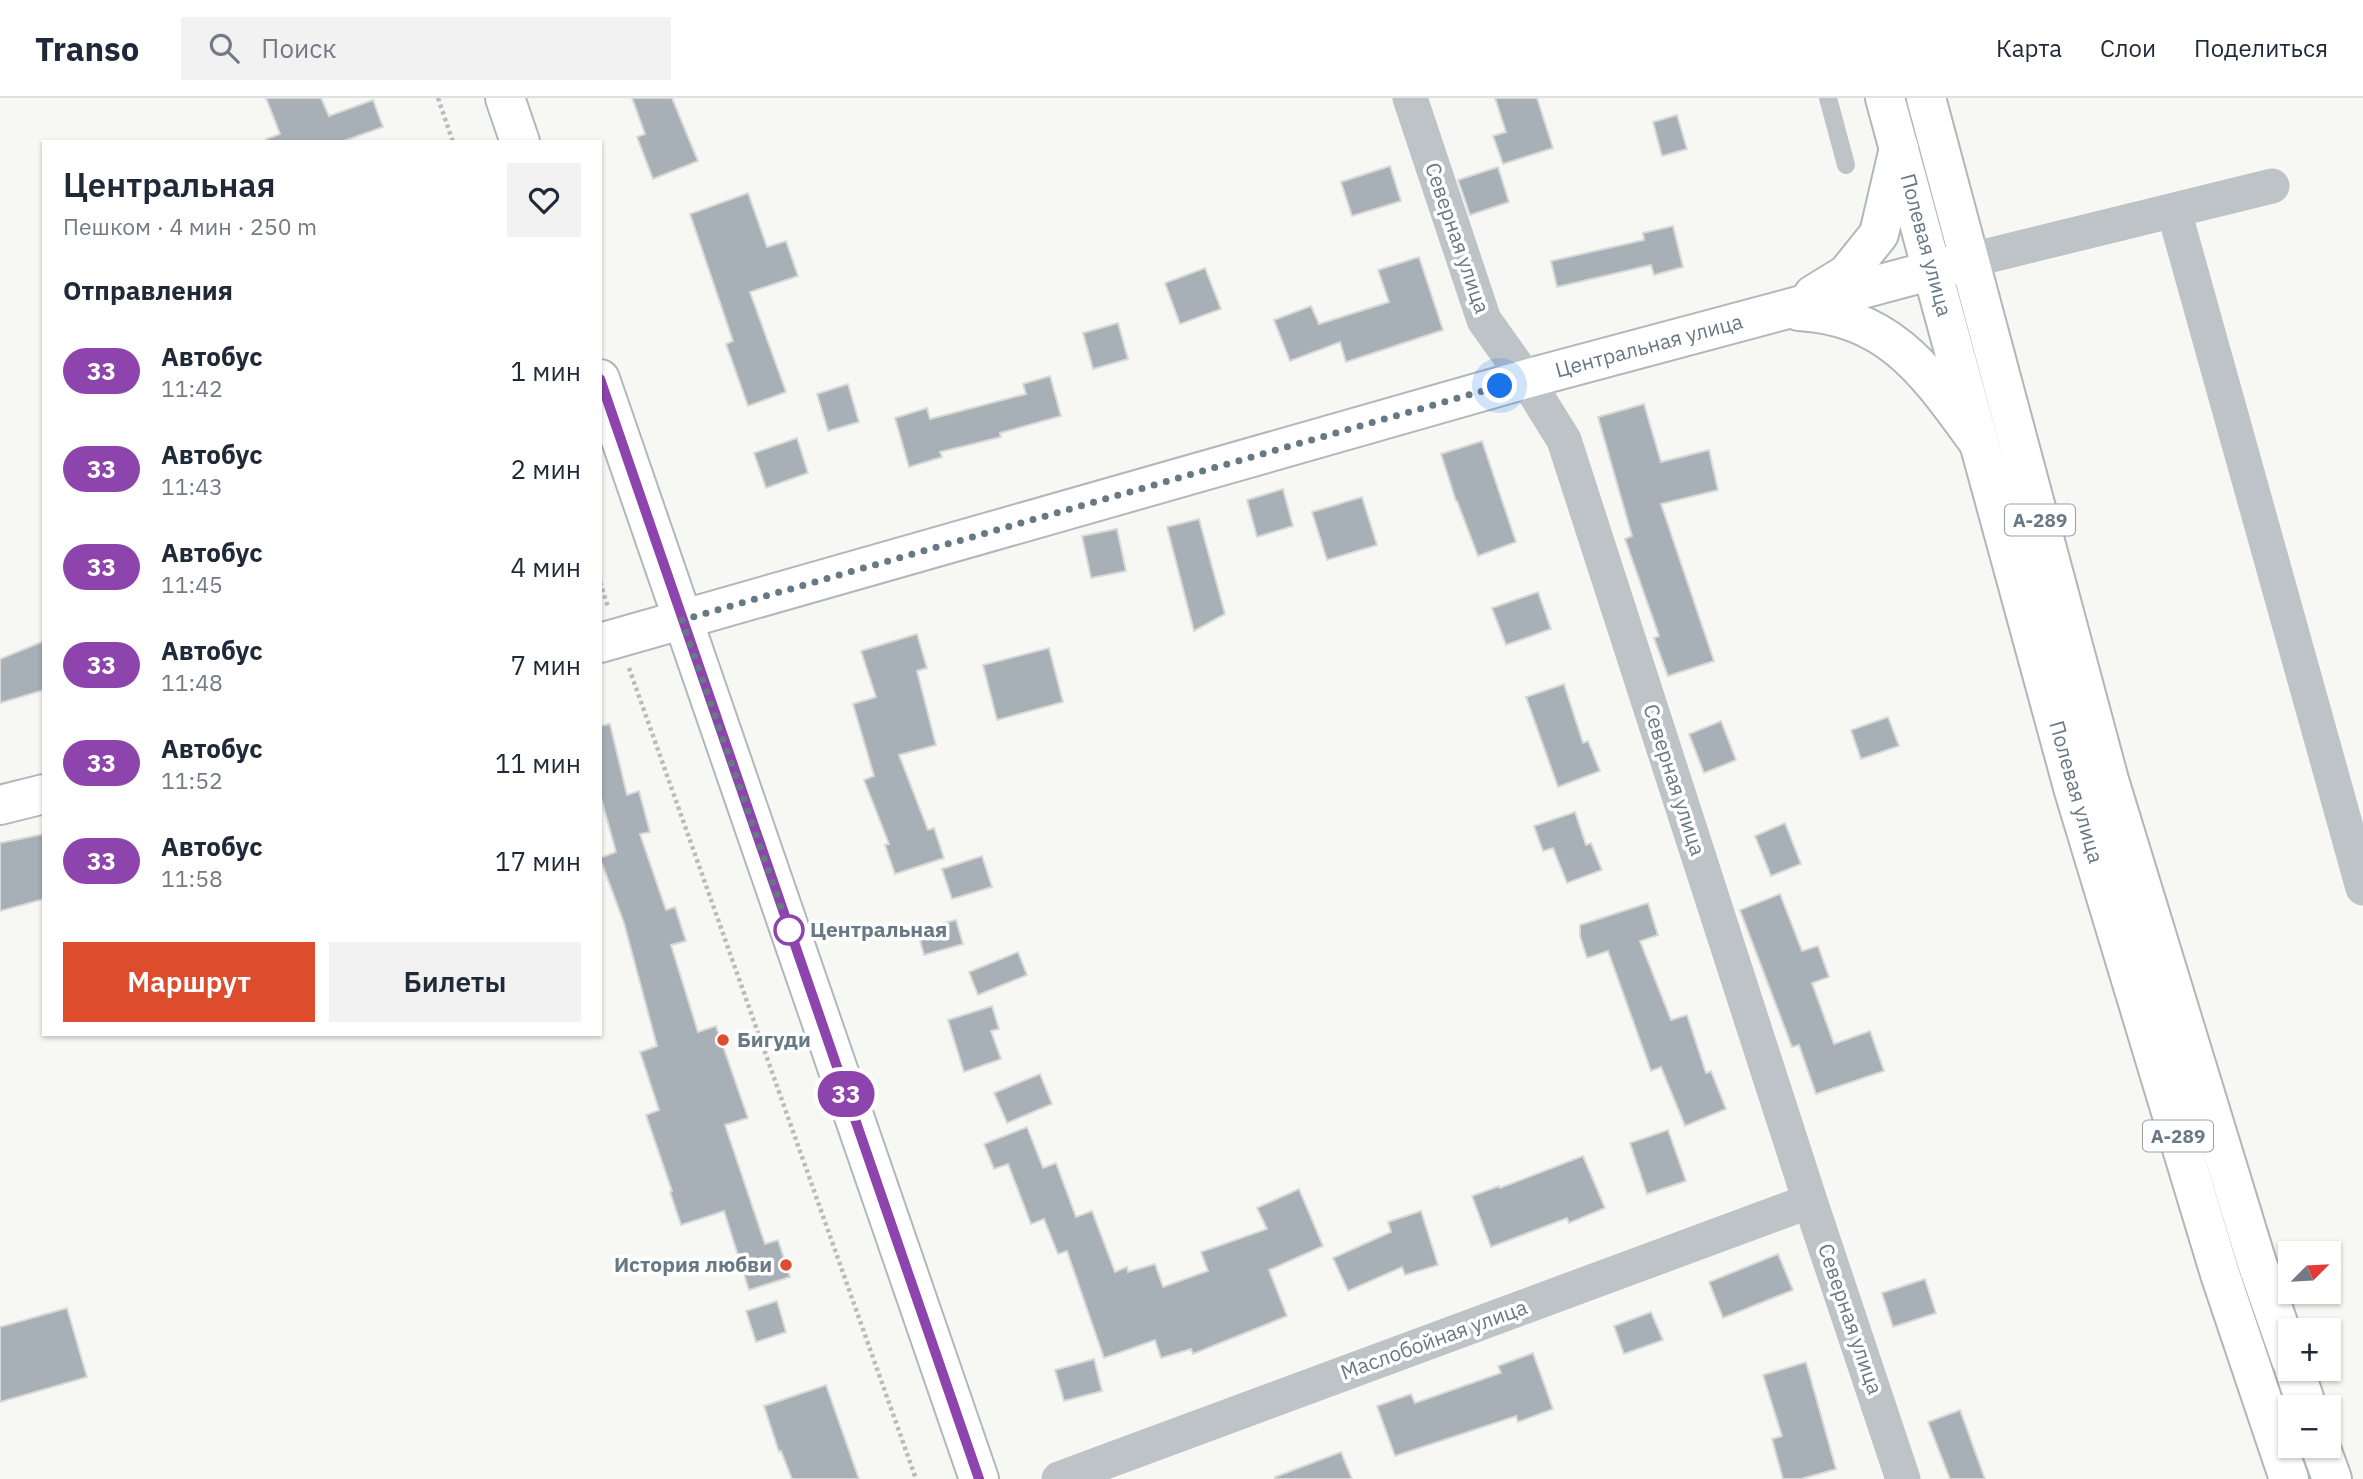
<!DOCTYPE html>
<html lang="ru">
<head>
<meta charset="utf-8">
<style>
	body { margin:0; font-family:"IBM Plex Sans",sans-serif; background:#f2f2f3; color:#1f2937; height:100vh; display:flex; flex-direction:column; font-size:26px; white-space:nowrap }
	* { box-sizing:border-box; margin:0 }
	p { font-size:23px; color:#747a83 }
	.icon { flex:none; width:38px; height:38px; fill:none; stroke:currentColor; stroke-width:2; stroke-linecap:round; stroke-linejoin:round }
	.map { position:relative; flex:1; overflow:hidden }
	.sheet { position:absolute; left:42px; top:42px; width:560px; height:896px; display:flex; flex-direction:column; background:#fff; border-radius:0px; box-shadow:0 2px 5px #0004 }
	.sheet>* { flex:none }
	.badge { padding:0 14px; border-radius:23px; font-size:24px; line-height:46px }
	.needle { width:46px; rotate:66deg }
	.fabs { position:absolute; left:2278px; top:1143px; display:grid; gap:14px }
	.fabs a { display:grid; place-items:center; width:63px; height:63px; border-radius:0px; background:#fff; box-shadow:0 2px 5px #0004; font-size:35px }
	.you { position:absolute; width:35px; height:35px; margin:-18px; border:5px solid #fff; border-radius:50%; background:#1a73e8; box-shadow:0 0 0 10px #1a73e833 }
	.map>.badge { position:absolute; translate:-50% -50%; box-shadow:0 0 0 4px #fff }
	h2 { padding:0 21px; font-size:26px; line-height:63px }
	.round { display:grid; place-items:center; flex:none; width:74px; height:74px; border-radius:0px; background:#f2f2f3 }
	.overview { display:flex; align-items:center; justify-content:space-between; height:119px; padding:0 21px }
	h1 { font-size:33px; font-weight:600; line-height:52px }
	.primary-button { display:flex; gap:14px; margin-top:auto; padding:14px 21px }
	.primary-button a { flex:1; height:80px; border-radius:0px; background:#de4c2e; color:#fff; font-size:28px; font-weight:600; line-height:80px; text-align:center }
	.primary-button a+a { background:#f2f2f3; color:#1f2937 }
	ul { padding:0; list-style:none }
	li { display:flex; align-items:center; gap:21px; height:98px; padding:0 21px }
	li div { flex:1 }
	li b { display:block; font-size:26px }
	li em { font-style:normal }
	li .badge { min-width:77px; font-weight:700; text-align:center }
	header { display:flex; align-items:center; gap:42px; box-sizing:border-box; height:98px; padding:0 35px; background:#fff; border-bottom:2px solid #e0e1e3 }
	header strong { font-size:33px }
	nav { display:flex; gap:38px; margin-inline-start:auto; font-size:24px }
	.search { width:490px; height:63px; background:#f2f2f3; display:flex; align-items:center; gap:18px; box-sizing:border-box; padding:0 24px; border-radius:0px; color:#747a83; font-size:26px }
	.map>svg:first-child { display:block }
	.building { fill:#a7b0b6; stroke:#d9d9d7; stroke-width:2 }
	.lines { fill:none; stroke-linecap:round; stroke-linejoin:round }
	.secondary-casing { stroke:#b1b7bb; stroke-width:42 }
	.highway-casing { stroke:#b2b6ba; stroke-width:42 }
	.path { stroke:#b9bcbf; stroke-width:4.5; stroke-dasharray:3.5 3.5; stroke-linecap:butt }
	.lane { stroke:#bec3c7; stroke-width:18 }
	.street { stroke:#bec3c7; stroke-width:35 }
	.secondary { stroke:#fff; stroke-width:38 }
	.highway { stroke:#fff; stroke-width:38 }
	.line-casing { stroke:#fff; stroke-width:16 }
	.line { stroke:#8e44ad; stroke-width:10 }
	.walk { stroke:#677985; stroke-width:7; stroke-dasharray:0 12.6 }
	.stop-dot { fill:#fff; stroke:#8e44ad; stroke-width:3.5 }
	.poi-dot { fill:#de4c2e; stroke:#fff; stroke-width:2.5 }
	.labels { text-anchor:middle; stroke-width:7; stroke-linejoin:round; paint-order:stroke }
	.shield { fill:#fff; stroke:#95a1aa; stroke-width:2 }
	.shield-label { font-size:19px; font-weight:bold; fill:#677985 }
	.street-label { font-size:21px; fill:#677985; stroke:#fff }
	.stop-label { font-size:21px; font-weight:bold; fill:#677985; stroke:#fff; text-anchor:start }
	.poi-label { font-size:21px; font-weight:bold; fill:#677985; stroke:#fff; text-anchor:start }
</style>
</head>
<body>
<header>
<strong>Transo</strong>
<div class="search"><svg class="icon" aria-label="search" viewBox="0 0 24 24"><circle cx="10" cy="10" r="6"/><path d="M15 15l6 6"/></svg>Поиск</div>
<nav><a>Карта</a><a>Слои</a><a>Поделиться</a></nav>
</header>
<div class="map">
<svg width="2363" height="1381" viewBox="0 0 2363 1381">
	<rect width="100%" height="100%" fill="#f7f7f4"/>
	<path class="building" d="M 266,0 L 321,0 L 329,18 L 373,2 L 383,29 L 341,44 L 267,44 L 266,41 L 280,36 Z
		M 632,0 L 672,0 L 698,63 L 653,81 L 637,39 L 645,36 Z
		M 1495,0 L 1537,0 L 1553,50 L 1503,66 L 1493,38 L 1506,34 Z
		M 1677,17 L 1687,51 L 1662,58 L 1653,24 Z
		M 1390,68 L 1401,103 L 1352,118 L 1341,84 Z
		M 1498,69 L 1509,104 L 1470,117 L 1458,82 Z
		M 748,95 L 767,149 L 786,143 L 798,178 L 750,194 L 786,294 L 748,308 L 726,246 L 733,243 L 690,116 Z
		M 1673,128 L 1683,169 L 1654,177 L 1651,167 L 1557,189 L 1551,163 L 1644,142 L 1643,135 Z
		M 1419,159 L 1443,232 L 1346,264 L 1340,244 L 1290,263 L 1274,222 L 1311,208 L 1319,226 L 1389,204 L 1378,172 Z
		M 1205,170 L 1221,211 L 1180,226 L 1165,185 Z
		M 1118,225 L 1128,261 L 1093,271 L 1083,235 Z
		M 1050,278 L 1061,318 L 1000,335 L 1001,339 L 940,354 L 942,359 L 909,369 L 895,320 L 927,310 L 930,321 L 1026,296 L 1023,286 Z
		M 848,286 L 859,324 L 828,333 L 817,296 Z
		M 1644,306 L 1661,364 L 1709,352 L 1718,392 L 1661,406 L 1714,563 L 1668,578 L 1654,540 L 1659,538 L 1625,441 L 1632,438 L 1598,319 Z
		M 797,340 L 808,375 L 766,390 L 754,355 Z
		M 1482,343 L 1516,444 L 1478,458 L 1457,403 L 1456,403 L 1441,356 Z
		M 1283,391 L 1293,428 L 1257,439 L 1247,402 Z
		M 1362,399 L 1377,447 L 1327,462 L 1312,414 Z
		M 1199,421 L 1225,516 L 1194,533 L 1167,429 Z
		M 1117,431 L 1126,473 L 1091,480 L 1082,438 Z
		M 1538,494 L 1551,531 L 1506,547 L 1492,510 Z
		M 917,536 L 927,570 L 917,573 L 936,647 L 899,657 L 928,732 L 934,730 L 944,760 L 895,776 L 885,747 L 889,746 L 864,682 L 874,678 L 853,606 L 876,599 L 861,553 Z
		M 44,543 L 44,592 L 0,605 L 0,561 Z
		M 1049,550 L 1063,604 L 997,622 L 983,567 Z
		M 1564,586 L 1583,645 L 1588,643 L 1600,673 L 1558,689 L 1526,599 Z
		M 1888,619 L 1899,648 L 1861,661 L 1851,632 Z
		M 1721,623 L 1736,662 L 1704,675 L 1689,636 Z
		M 610,626 L 627,697 L 639,693 L 650,734 L 640,736 L 666,812 L 675,809 L 686,843 L 671,847 L 698,934 L 716,928 L 748,1020 L 725,1027 L 765,1146 L 778,1142 L 790,1179 L 749,1192 L 724,1113 L 681,1127 L 670,1094 L 672,1093 L 646,1017 L 659,1012 L 640,954 L 657,948 L 624,825 L 600,760 L 616,754 L 600,696 L 600,628 Z
		M 1575,714 L 1586,747 L 1591,745 L 1602,772 L 1567,785 L 1553,750 L 1543,753 L 1534,728 Z
		M 1785,725 L 1801,766 L 1771,778 L 1755,738 Z
		M 44,736 L 44,801 L 0,813 L 0,745 Z
		M 982,758 L 992,789 L 952,801 L 942,771 Z
		M 1780,796 L 1802,853 L 1818,848 L 1829,879 L 1812,885 L 1834,946 L 1870,933 L 1884,973 L 1816,996 L 1799,947 L 1792,949 L 1740,812 Z
		M 1648,805 L 1658,837 L 1640,843 L 1671,922 L 1687,917 L 1706,975 L 1711,973 L 1726,1011 L 1685,1028 L 1661,969 L 1651,973 L 1608,853 L 1587,860 L 1580,838 L 1580,827 Z
		M 956,822 L 963,846 L 924,857 L 917,832 Z
		M 1018,854 L 1027,877 L 978,897 L 969,874 Z
		M 992,908 L 999,931 L 991,933 L 1001,961 L 964,974 L 948,922 Z
		M 1040,976 L 1052,1006 L 1007,1025 L 994,995 Z
		M 1027,1029 L 1043,1070 L 1056,1065 L 1076,1119 L 1092,1113 L 1115,1174 L 1127,1169 L 1128,1174 L 1155,1166 L 1163,1189 L 1208,1173 L 1201,1154 L 1267,1131 L 1257,1110 L 1299,1091 L 1323,1148 L 1269,1172 L 1287,1218 L 1193,1256 L 1191,1251 L 1161,1260 L 1155,1242 L 1104,1260 L 1067,1153 L 1058,1156 L 1044,1121 L 1031,1126 L 1008,1066 L 994,1071 L 984,1046 Z
		M 1668,1032 L 1686,1083 L 1647,1096 L 1630,1045 Z
		M 1583,1058 L 1605,1110 L 1569,1125 L 1567,1120 L 1491,1149 L 1472,1098 L 1499,1088 L 1500,1090 Z
		M 1421,1113 L 1438,1167 L 1405,1177 L 1402,1169 L 1348,1193 L 1333,1160 L 1391,1134 L 1388,1124 Z
		M 1778,1156 L 1793,1192 L 1723,1220 L 1709,1184 Z
		M 1925,1181 L 1936,1215 L 1893,1229 L 1882,1195 Z
		M 777,1203 L 786,1234 L 756,1244 L 746,1213 Z
		M 67,1210 L 87,1279 L 0,1304 L 0,1229 Z
		M 1651,1214 L 1663,1242 L 1624,1256 L 1614,1228 Z
		M 1533,1255 L 1553,1311 L 1518,1324 L 1516,1318 L 1395,1358 L 1377,1308 L 1411,1296 L 1415,1305 L 1501,1275 L 1498,1268 Z
		M 1094,1261 L 1102,1293 L 1064,1303 L 1055,1272 Z
		M 1806,1264 L 1836,1371 L 1801,1381 L 1783,1381 L 1772,1341 L 1782,1338 L 1763,1277 Z
		M 826,1287 L 859,1381 L 792,1381 L 781,1353 L 779,1354 L 764,1308 Z
		M 1960,1312 L 1985,1381 L 1950,1381 L 1928,1324 Z
		M 1341,1354 L 1352,1381 L 1275,1381 L 1275,1379 Z"/>
	<g class="lines">
		<g class="secondary-casing">
			<path id="secondary" d="M 505,0 L 520,44
				M 1813,197 L 1847,176 L 1879,136 L 1899,50
				M 1799,213 C 1892,218 1929,277 1979,345
				M 600,281 L 979,1381
				M 600,545 L 1526,281 L 1963,164
				M 0,707 L 44,696"/>
		</g>
		<g class="highway-casing">
			<path id="highway" d="M 1885,0 L 2074,693 L 2220,1176 L 2289,1381
				M 1926,0 L 2109,682 L 2256,1162 L 2291,1262
				M 2294,1270 L 2307,1309
				M 2320,1348 L 2332,1381"/>
		</g>
		<path class="path" d="M 438,0 L 453,44
			M 600,484 L 608,509
			M 629,570 L 916,1381"/>
		<path class="lane" d="M 1828,0 L 1846,67"/>
		<path class="street" d="M 1410,0 L 1484,222 L 1526,281 L 1564,342 L 1810,1103 L 1903,1381
			M 2174,113 L 2363,790
			M 1971,162 L 2272,88
			M 1059,1381 L 1810,1103"/>
		<use href="#secondary" class="secondary"/>
		<use href="#highway" class="highway"/>
	</g>
	<g class="lines">
		<g class="line-casing">
			<path id="line" d="M 600,281 L 979,1381"/>
		</g>
		<use href="#line" class="line"/>
		<path class="walk" d="M 789,832 L 682,522 L 1500,288"/>
	</g>
	<circle class="stop-dot" cx="789" cy="832" r="14"/>
	<g class="poi-dot">
		<circle cx="723" cy="942" r="7"/>
		<circle cx="786" cy="1167" r="7"/>
	</g>
	<g class="labels">
		<g class="shield">
			<rect x="2005" y="406.5" width="70" height="31" rx="5"/>
			<rect x="2143" y="1022.5" width="70" height="31" rx="5"/>
		</g>
		<g class="shield-label">
			<text x="2040" y="429">А-289</text>
			<text x="2178" y="1045">А-289</text>
		</g>
		<g class="street-label">
			<text transform="translate(1457 140) rotate(71)" y="7">Северная улица</text>
			<text transform="translate(1926 147) rotate(75)" y="7">Полевая улица</text>
			<text transform="translate(1649 248) rotate(-15)" y="7">Центральная улица</text>
			<text transform="translate(1674 682) rotate(72)" y="7">Северная улица</text>
			<text transform="translate(2076 694) rotate(74)" y="7">Полевая улица</text>
			<text transform="translate(1850 1221) rotate(71)" y="7">Северная улица</text>
			<text transform="translate(1434 1242) rotate(-20)" y="7">Маслобойная улица</text>
		</g>
		<g class="stop-label">
			<text x="810" y="839">Центральная</text>
		</g>
		<g class="poi-label">
			<text x="737" y="949">Бигуди</text>
			<text x="772" y="1174" text-anchor="end">История любви</text>
		</g>
	</g>
</svg>
<div class="fabs">
<a><svg class="needle" viewBox="-14 -14 28 28"><path d="M0-13l5 13h-10z" fill="#e53935"/><path d="M0 13l5-13h-10z" fill="#747a83"/></svg></a>
<a>+</a>
<a>−</a>
</div>
<div class="you" style="left:1500px;top:288px"></div>
<b class="badge" style="left:846px;top:996px;background:#8e44ad;color:#fff">33</b>
<section class="sheet">
<div class="overview"><div><h1>Центральная</h1><p>Пешком · 4 мин · 250 m</p></div><a class="round"><svg class="icon" aria-label="heart" viewBox="0 0 24 24"><path d="M12 20l-8-8c-3-5 5-10 8-4 3-6 11-1 8 4z"/></svg></a></div>
<h2>Отправления</h2>
<ul>
<li><span class="badge" style="background:#8e44ad;color:#fff">33</span><div><b>Автобус</b><p>11:42</p></div><em>1 мин</em></li>
<li><span class="badge" style="background:#8e44ad;color:#fff">33</span><div><b>Автобус</b><p>11:43</p></div><em>2 мин</em></li>
<li><span class="badge" style="background:#8e44ad;color:#fff">33</span><div><b>Автобус</b><p>11:45</p></div><em>4 мин</em></li>
<li><span class="badge" style="background:#8e44ad;color:#fff">33</span><div><b>Автобус</b><p>11:48</p></div><em>7 мин</em></li>
<li><span class="badge" style="background:#8e44ad;color:#fff">33</span><div><b>Автобус</b><p>11:52</p></div><em>11 мин</em></li>
<li><span class="badge" style="background:#8e44ad;color:#fff">33</span><div><b>Автобус</b><p>11:58</p></div><em>17 мин</em></li>
</ul>
<div class="primary-button"><a>Маршрут</a><a>Билеты</a></div>
</section>
</div>
</body>
</html>
